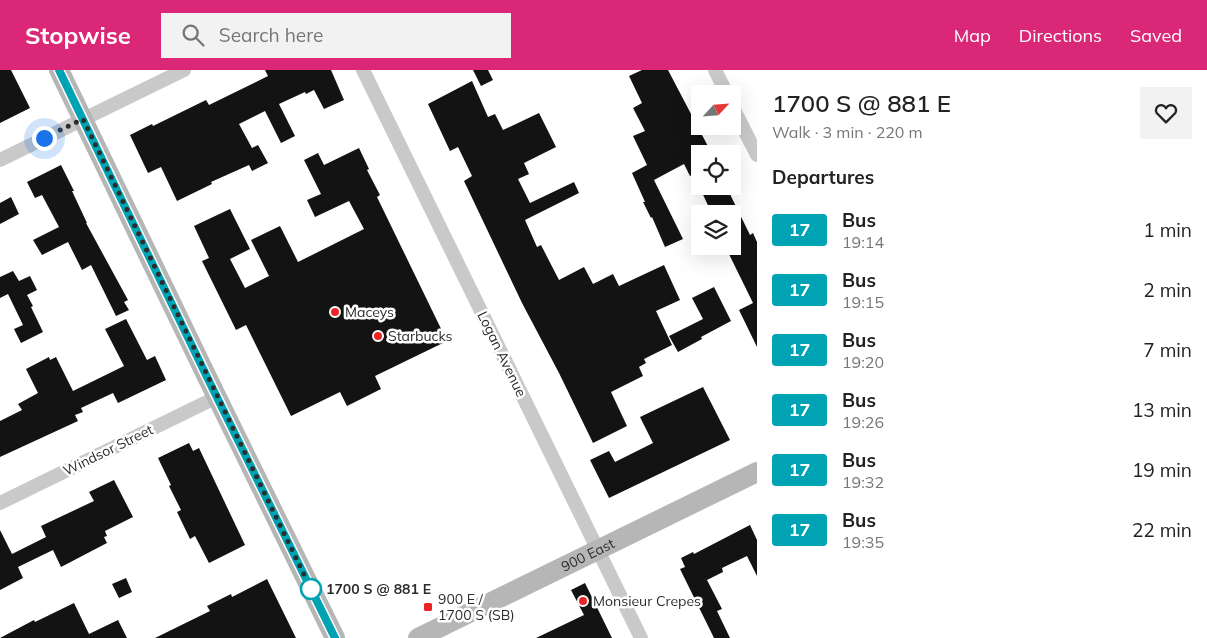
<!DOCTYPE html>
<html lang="en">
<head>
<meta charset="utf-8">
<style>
	body { margin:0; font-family:Mulish,sans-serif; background:#f2f2f2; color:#222; height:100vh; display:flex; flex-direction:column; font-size:19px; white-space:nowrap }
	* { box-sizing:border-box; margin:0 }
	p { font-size:16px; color:#767676 }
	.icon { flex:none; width:28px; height:28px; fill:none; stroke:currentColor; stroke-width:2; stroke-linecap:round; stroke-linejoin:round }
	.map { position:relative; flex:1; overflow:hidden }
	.sheet { display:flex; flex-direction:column; background:#fff; width:450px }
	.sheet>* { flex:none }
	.badge { padding:0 10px; border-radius:4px; font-size:18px; line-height:32px }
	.needle { width:32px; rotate:64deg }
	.fabs { position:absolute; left:691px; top:15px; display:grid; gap:10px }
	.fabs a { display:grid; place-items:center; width:50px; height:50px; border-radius:0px; background:#fff; box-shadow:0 5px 20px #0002; font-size:25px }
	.you { position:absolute; width:25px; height:25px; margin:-12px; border:4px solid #fff; border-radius:50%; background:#1a73e8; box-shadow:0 0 0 8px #1a73e833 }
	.map>.badge { position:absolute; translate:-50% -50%; box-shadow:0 0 0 2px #fff }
	h2 { padding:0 15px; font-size:19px; line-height:45px }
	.round { display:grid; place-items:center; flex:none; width:52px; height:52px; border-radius:0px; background:#f2f2f2 }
	.headline { display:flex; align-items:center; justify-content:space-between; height:85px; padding:0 15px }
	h1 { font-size:24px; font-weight:600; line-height:38px }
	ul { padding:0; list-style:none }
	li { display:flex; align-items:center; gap:15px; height:60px; padding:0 15px }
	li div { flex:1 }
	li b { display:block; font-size:19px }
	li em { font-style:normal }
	li .badge { min-width:55px; font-weight:700; text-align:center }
	header { display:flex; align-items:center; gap:30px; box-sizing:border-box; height:70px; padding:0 25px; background:#db2777; color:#fff }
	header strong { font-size:24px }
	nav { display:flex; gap:28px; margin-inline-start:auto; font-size:18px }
	.search { width:350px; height:45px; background:#f2f2f2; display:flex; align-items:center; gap:12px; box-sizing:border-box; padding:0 18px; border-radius:0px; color:#767676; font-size:19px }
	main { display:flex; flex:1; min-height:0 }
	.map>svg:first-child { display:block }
	.building { fill:#131313 }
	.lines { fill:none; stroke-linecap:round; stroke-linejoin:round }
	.street { stroke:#c9c9c9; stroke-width:14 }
	.secondary { stroke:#b6b6b6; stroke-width:20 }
	.line-casing { stroke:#fff; stroke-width:11 }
	.line { stroke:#00a3b4; stroke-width:8 }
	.walk { stroke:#2c2c2c; stroke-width:5; stroke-dasharray:0 9 }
	.poi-dot { fill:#ed2427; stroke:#fff; stroke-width:2 }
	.stop-dot { fill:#fff; stroke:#00a3b4; stroke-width:2.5 }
	.labels { text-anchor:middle; stroke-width:5; stroke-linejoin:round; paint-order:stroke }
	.poi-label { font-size:14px; fill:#2c2c2c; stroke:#fff; text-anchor:start }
	.street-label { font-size:14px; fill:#2c2c2c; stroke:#fff }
	.stop-label { font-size:14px; font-weight:bold; fill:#2c2c2c; stroke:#fff; text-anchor:start }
</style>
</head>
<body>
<header>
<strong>Stopwise</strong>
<div class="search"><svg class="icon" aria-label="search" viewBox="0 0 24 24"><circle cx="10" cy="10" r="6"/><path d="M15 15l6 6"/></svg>Search here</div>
<nav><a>Map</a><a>Directions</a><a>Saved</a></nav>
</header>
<main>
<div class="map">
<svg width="757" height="568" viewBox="0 0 757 568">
	<rect width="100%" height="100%" fill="#fff"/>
	<path class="building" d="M 0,0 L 11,0 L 30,38 L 0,53 Z
		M 265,0 L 331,0 L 344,30 L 324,39 L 314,20 L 306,24 L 305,22 L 279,34 L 295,66 L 281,73 L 265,41 L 239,54 L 252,78 L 258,75 L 268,93 L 252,101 L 249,95 L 211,112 L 212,114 L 177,131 L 161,97 L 148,103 L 130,65 L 152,54 L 153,56 L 206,30 L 209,35 L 268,6 Z
		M 473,0 L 488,0 L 493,10 L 481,16 Z
		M 642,0 L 668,0 L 712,84 L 700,84 L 700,101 L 690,106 L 684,94 L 654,110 L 683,169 L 665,177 L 652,147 L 651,148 L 643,132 L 645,132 L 632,103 L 647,95 L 633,66 L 645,61 L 633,38 L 642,33 L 629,6 Z
		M 472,11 L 488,47 L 495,44 L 503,60 L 539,43 L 556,77 L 524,93 L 529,104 L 518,109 L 530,133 L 574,112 L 579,123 L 525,150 L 537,177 L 541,175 L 559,210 L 584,197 L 593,214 L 613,204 L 619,216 L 664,195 L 680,230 L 656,241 L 672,275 L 644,289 L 646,293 L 639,297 L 643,306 L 611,322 L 627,356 L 593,373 L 559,303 L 522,233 L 464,111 L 472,106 L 458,77 L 450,81 L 428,34 Z
		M 359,78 L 369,99 L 367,100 L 380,125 L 377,127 L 447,271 L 375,306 L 381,319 L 347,336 L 340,322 L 291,346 L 246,255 L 236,260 L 202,191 L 209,188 L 194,156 L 230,139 L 250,179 L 230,189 L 245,218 L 269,206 L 251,170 L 280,156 L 298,192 L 364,159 L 349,131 L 315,147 L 307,130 L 321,124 L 304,90 L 318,83 L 324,95 Z
		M 61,95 L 74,121 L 72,121 L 87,153 L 86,153 L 128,230 L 124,232 L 129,240 L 116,246 L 91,195 L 82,200 L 68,172 L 42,185 L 33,170 L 59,157 L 42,125 L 35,128 L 27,112 Z
		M 699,116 L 726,116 L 750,165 L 753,163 L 757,172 L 757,277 L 739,240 L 753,233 L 725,176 L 732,176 L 732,144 L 712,144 Z
		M 11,127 L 19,144 L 0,154 L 0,133 Z
		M 13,201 L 19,211 L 30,206 L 37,220 L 27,225 L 33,236 L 31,237 L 43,262 L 21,273 L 14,259 L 23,255 L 8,224 L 0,228 L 0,207 Z
		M 714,217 L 731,251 L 701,267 L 702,269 L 678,282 L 669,266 L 703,249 L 692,228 Z
		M 126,249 L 147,290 L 155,286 L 166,310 L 118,333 L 113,323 L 81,338 L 83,342 L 75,345 L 78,351 L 0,387 L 0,351 L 22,340 L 18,334 L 38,323 L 26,299 L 49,287 L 50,290 L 56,287 L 73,321 L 124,296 L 105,259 Z
		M 703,317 L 730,370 L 609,428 L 590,390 L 609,381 L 615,392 L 653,373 L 640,347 Z
		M 189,373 L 193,381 L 199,378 L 245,475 L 209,493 L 195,466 L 190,469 L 177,442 L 181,440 L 169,416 L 171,415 L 158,388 Z
		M 114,410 L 133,447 L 105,461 L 107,466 L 104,467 L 107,473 L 61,497 L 53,480 L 18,497 L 23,508 L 0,520 L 0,460 L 12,484 L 46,467 L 41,456 L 94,431 L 89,422 Z
		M 750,455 L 757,470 L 757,506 L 747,486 L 722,498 L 723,502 L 707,510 L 722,539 L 717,541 L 730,568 L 714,568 L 680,499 L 685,497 L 681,488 L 693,482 L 694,484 Z
		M 126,508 L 132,522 L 119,528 L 112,514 Z
		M 267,509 L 296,568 L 155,568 L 210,541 L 207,536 L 231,524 L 232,527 Z
		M 585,513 L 612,568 L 536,568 L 584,545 L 571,520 Z
		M 74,533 L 89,564 L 118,550 L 127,568 L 0,568 L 34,550 L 35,552 Z"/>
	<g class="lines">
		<path class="street" d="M 363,0 L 641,568
			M 715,0 L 727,24
			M 732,36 L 757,85
			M 0,90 L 184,0
			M 0,433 L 217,327"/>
		<g class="secondary">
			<path d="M 59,0 L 207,307 L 335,568"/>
			<path id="s1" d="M 418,568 L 757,402"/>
		</g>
	</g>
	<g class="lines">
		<g class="line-casing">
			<path id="line" d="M 59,0 L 207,307 L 335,568"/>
		</g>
		<use href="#line" class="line"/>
		<path class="walk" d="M 44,68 L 83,49 L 311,519"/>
	</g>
	<g class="poi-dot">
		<circle cx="335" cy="242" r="5"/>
		<circle cx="378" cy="266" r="5"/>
		<circle cx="583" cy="531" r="5"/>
		<rect x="423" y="532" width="10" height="10" rx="2.5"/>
	</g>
	<circle class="stop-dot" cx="311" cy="519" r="10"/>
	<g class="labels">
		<g class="poi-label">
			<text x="345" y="247">Maceys</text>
			<text x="388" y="271">Starbucks</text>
			<text x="438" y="534">900 E /<tspan x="438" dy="16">1700 S (SB)</tspan></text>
			<text x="593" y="536">Monsieur Crepes</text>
		</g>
		<g class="street-label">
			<text transform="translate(502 284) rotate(64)" y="5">Logan Avenue</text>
			<text transform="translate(108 380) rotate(-26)" y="5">Windsor Street</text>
			<text dy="5" stroke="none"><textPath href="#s1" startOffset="189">900 East</textPath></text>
		</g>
		<g class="stop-label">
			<text x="326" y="524">1700 S @ 881 E</text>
		</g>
	</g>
</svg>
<div class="fabs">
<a><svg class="needle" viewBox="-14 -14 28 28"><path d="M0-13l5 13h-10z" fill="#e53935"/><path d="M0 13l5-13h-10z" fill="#767676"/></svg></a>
<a><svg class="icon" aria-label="locate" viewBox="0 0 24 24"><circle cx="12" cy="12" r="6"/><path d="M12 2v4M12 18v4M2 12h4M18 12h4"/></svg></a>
<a><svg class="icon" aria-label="layers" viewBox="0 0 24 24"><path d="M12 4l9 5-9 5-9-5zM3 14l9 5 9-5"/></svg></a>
</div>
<div class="you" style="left:44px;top:68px"></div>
</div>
<section class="sheet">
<div class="headline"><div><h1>1700 S @ 881 E</h1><p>Walk · 3 min · 220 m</p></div><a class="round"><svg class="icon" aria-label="heart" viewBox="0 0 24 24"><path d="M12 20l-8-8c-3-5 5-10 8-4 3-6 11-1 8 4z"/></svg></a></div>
<h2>Departures</h2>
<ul>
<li><span class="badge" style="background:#00a3b4;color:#fff">17</span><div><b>Bus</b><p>19:14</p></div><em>1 min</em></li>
<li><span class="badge" style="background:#00a3b4;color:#fff">17</span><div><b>Bus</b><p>19:15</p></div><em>2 min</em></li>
<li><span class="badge" style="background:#00a3b4;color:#fff">17</span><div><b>Bus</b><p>19:20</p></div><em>7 min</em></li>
<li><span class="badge" style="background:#00a3b4;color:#fff">17</span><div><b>Bus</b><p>19:26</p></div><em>13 min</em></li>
<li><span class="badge" style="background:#00a3b4;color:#fff">17</span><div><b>Bus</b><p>19:32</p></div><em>19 min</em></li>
<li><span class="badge" style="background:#00a3b4;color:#fff">17</span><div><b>Bus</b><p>19:35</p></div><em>22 min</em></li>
</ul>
</section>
</main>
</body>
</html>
